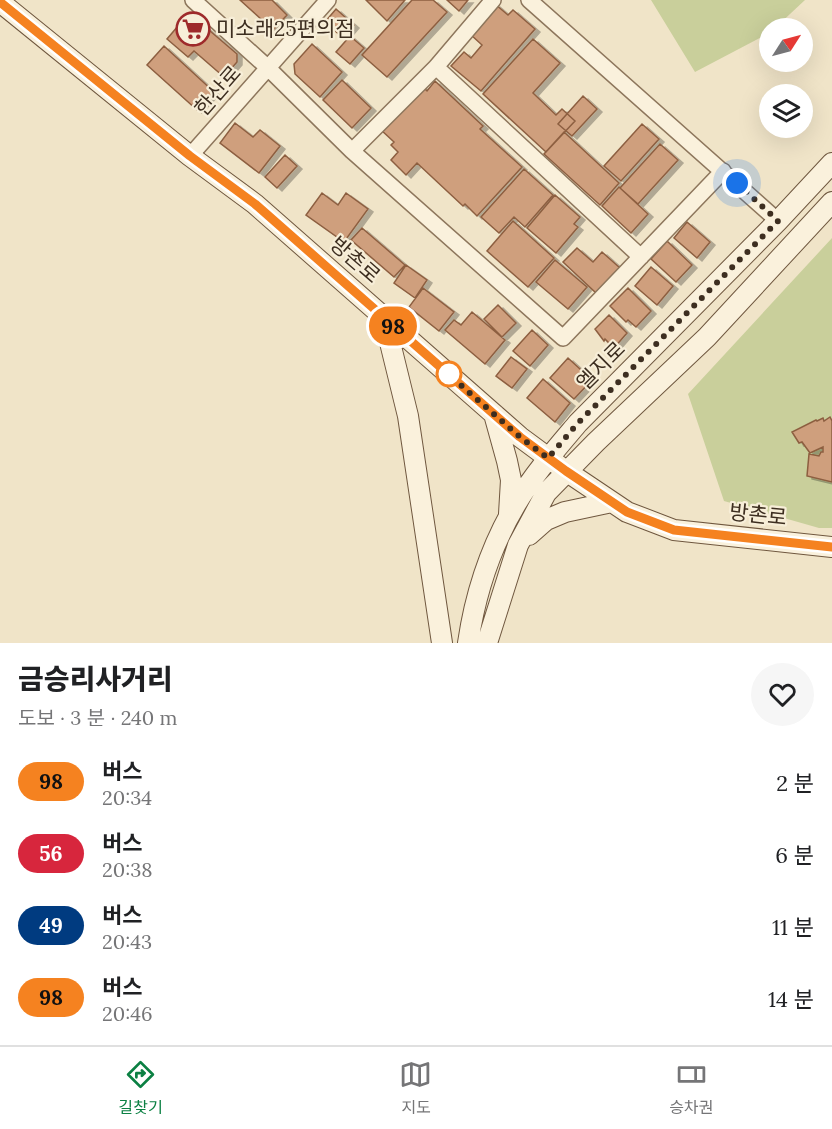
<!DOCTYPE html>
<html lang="ko">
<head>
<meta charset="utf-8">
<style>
	body { margin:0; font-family:Lora,"Noto Sans KR",serif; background:#f6f6f6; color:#202124; height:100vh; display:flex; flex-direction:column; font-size:22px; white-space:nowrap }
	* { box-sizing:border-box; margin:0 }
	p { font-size:20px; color:#757577 }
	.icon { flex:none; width:33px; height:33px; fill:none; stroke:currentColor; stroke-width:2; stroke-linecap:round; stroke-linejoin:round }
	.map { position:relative; height:643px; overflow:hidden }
	.details { display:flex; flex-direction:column; background:#fff; flex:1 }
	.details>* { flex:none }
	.badge { padding:0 12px; border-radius:20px; font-size:21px; line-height:39px }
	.needle { width:39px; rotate:54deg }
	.tools { position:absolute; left:759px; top:18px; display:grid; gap:12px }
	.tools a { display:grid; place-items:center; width:54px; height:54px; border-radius:50%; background:#fff; box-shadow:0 6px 24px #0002; font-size:30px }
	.you { position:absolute; width:30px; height:30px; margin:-15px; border:4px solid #fff; border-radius:50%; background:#1a73e8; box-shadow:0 0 0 9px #1a73e833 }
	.map>.badge { position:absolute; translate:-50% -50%; box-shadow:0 0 0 3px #fff }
	.round { display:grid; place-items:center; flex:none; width:63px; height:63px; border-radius:32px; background:#f6f6f6 }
	.overview { display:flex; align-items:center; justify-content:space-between; height:102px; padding:0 18px }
	h1 { font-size:28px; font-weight:800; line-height:45px }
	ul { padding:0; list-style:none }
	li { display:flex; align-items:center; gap:18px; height:72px; padding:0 18px }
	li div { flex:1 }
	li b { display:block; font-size:22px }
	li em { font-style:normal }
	li .badge { min-width:66px; font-weight:700; text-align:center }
	.tabs { display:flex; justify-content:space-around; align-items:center; height:84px; border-top:2px solid #e0e0e0; background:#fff; font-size:16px; color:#757577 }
	.tabs a { display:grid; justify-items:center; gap:3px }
	.tabs .current { color:#0b8043 }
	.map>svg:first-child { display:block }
	.green { fill:#c9cf9b }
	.building { fill:#cf9f7d; stroke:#8d5f41; stroke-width:1.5; filter:url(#shadow) }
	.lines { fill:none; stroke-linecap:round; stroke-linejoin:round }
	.street-casing { stroke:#8d765c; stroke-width:18 }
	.secondary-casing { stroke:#6f573f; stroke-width:22 }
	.street { stroke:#faf1dc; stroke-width:15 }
	.secondary { stroke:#faf1dc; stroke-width:20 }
	.line-casing { stroke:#fff; stroke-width:14 }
	.line { stroke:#f58220; stroke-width:9 }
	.walk { stroke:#3d2e20; stroke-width:6; stroke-dasharray:0 10.8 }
	.stop-dot { fill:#fff; stroke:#f58220; stroke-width:3 }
	.labels { text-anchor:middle; stroke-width:4.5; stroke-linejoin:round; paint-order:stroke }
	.poi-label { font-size:21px; fill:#3d2e20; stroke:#f7eed8; text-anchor:start }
	.street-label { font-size:21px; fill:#3d2e20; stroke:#f7eed8 }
</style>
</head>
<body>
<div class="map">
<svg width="832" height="643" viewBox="0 0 832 643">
	<defs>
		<filter id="shadow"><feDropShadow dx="5" dy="3" stdDeviation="0" flood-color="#0004"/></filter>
	</defs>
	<rect width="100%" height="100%" fill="#f0e4c8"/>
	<path class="green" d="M 651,0 L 805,0 L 775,28 L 770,28 L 769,33 L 695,72 Z
		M 832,238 L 832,528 L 819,528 L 724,501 L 688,394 Z"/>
	<path class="building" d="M 240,0 L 272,0 L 287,15 L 273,30 Z
		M 366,0 L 405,0 L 387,21 Z
		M 412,0 L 433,0 L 447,12 L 387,77 L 362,55 Z
		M 447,0 L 468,0 L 459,11 Z
		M 495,4 L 508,15 L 513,10 L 535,29 L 481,91 L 451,66 L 464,52 L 471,58 L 482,45 L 470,34 Z
		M 336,9 L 354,25 L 343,38 L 325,22 Z
		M 189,13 L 237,54 L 237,62 L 224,77 L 194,51 L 188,57 L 167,39 Z
		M 350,36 L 364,48 L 350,64 L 336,52 Z
		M 533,39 L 560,63 L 533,93 L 556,115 L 562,109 L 575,121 L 546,152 L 483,94 Z
		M 312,44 L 342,72 L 320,97 L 295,74 L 294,64 Z
		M 164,46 L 214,92 L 197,110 L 147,65 Z
		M 342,80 L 371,108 L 352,128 L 323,100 Z
		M 435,81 L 483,126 L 480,129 L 522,167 L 477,216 L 465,204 L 463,206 L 417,163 L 406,175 L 391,160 L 398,152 L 391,145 L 394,142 L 380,129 L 421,85 L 427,91 Z
		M 583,96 L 597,109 L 572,136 L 558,124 Z
		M 235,123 L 253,137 L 260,130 L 280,146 L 259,173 L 220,143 Z
		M 642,124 L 659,139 L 621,181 L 604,166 Z
		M 564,132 L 619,183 L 600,205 L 544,154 Z
		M 660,144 L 678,160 L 638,204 L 620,188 Z
		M 285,155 L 297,166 L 277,188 L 265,177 Z
		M 524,169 L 553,195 L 525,227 L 514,217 L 499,233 L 481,217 Z
		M 619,187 L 648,214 L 631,233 L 602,206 Z
		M 322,193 L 338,205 L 346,193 L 368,209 L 344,242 L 306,215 Z
		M 555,195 L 580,217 L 574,224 L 578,227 L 556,253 L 527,228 Z
		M 513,221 L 554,258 L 528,287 L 487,251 Z
		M 687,222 L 710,242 L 697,258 L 674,238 Z
		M 362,228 L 405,265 L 394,277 L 351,240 Z
		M 667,241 L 692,265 L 676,282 L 651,259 Z
		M 577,248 L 593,262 L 602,252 L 620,268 L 596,293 L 563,262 Z
		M 555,260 L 587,287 L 568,309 L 536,282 Z
		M 406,265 L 427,280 L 415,298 L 394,283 Z
		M 651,267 L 673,286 L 657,305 L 635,286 Z
		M 423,288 L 454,312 L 439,331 L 409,307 Z
		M 628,288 L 651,311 L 636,327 L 628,320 L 626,322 L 610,306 Z
		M 498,305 L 516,323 L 502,337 L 484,319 Z
		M 472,312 L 505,340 L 485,364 L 445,330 L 454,320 L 461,325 Z
		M 609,315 L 627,333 L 614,348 L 605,339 L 604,341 L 595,329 Z
		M 532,330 L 548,345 L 530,366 L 513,351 Z
		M 511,357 L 527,369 L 512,388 L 496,376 Z
		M 568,358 L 592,380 L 574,399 L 550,378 Z
		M 543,379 L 570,403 L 555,422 L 527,398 Z
		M 830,417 L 832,421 L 832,482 L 807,476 L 809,454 L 819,456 L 821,452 L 823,452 L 823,447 L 810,453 L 802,442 L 799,443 L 792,432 L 816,420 L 817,421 L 823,418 L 824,421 Z"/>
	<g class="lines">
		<g class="street-casing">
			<path id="street" d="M 193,0 L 267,67 L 352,151 L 563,338 L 723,171
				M 529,0 L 778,221
				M 436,67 L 641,257
				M 352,151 L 436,67 L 493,0
				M 190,156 L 328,0"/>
		</g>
		<g class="secondary-casing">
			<path id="secondary" d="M 0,2 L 190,156 L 255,204 L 520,437 L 566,471 L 627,512 L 674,530 L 832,547
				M 384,318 L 408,416 L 442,643
				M 494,414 L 507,461 L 511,480 L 509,514
				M 529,535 L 546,520 L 565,512 L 612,502
				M 468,643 C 475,595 491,546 516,504 C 533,475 556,449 578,423 L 778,221 L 832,163
				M 487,643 L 518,545 L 546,493 L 596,442 L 707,337 L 832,202"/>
		</g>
		<use href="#street" class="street"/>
		<use href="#secondary" class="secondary"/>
	</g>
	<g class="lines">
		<g class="line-casing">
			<path id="line" d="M 0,2 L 190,156 L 255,204 L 520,437 L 566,471 L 627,512 L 674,530 L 832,547"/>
		</g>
		<use href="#line" class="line"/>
		<path class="walk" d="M 449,374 L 447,373 L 520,437 L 548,458 L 578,423 L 778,221 L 737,183"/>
	</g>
	<defs>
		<g id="supermarket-ring" transform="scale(1.725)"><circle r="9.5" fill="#f7eed8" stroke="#9e2a2b" stroke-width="1.5"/><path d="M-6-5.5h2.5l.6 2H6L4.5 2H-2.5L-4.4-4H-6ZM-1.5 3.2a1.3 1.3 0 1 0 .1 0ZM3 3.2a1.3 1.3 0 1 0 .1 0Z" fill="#9e2a2b"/></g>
	</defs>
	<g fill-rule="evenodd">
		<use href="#supermarket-ring" x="193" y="29"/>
	</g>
	<circle class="stop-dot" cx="449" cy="374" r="12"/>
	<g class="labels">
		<g class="poi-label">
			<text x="216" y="36">미소래25편의점</text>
		</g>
		<g class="street-label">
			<text transform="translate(218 91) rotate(-49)" y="7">한산로</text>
			<text transform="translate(355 260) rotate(41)" y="7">방촌로</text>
			<text transform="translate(601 366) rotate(-45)" y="7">엘지로</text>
			<text transform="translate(758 515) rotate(6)" y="7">방촌로</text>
		</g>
	</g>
</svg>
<div class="tools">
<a><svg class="needle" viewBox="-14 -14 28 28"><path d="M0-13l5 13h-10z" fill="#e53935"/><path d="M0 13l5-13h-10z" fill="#757577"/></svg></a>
<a><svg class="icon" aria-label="layers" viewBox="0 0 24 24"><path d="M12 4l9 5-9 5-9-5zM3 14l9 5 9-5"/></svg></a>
</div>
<div class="you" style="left:737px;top:183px"></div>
<b class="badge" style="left:393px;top:326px;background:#f58220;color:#111">98</b>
</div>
<section class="details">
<div class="overview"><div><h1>금승리사거리</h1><p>도보 · 3 분 · 240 m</p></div><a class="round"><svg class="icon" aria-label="heart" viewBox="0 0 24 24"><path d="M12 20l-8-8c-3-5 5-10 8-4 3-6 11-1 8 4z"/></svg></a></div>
<ul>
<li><span class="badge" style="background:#f58220;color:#111">98</span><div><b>버스</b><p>20:34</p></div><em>2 분</em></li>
<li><span class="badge" style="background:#d7263d;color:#fff">56</span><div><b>버스</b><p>20:38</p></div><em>6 분</em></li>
<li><span class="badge" style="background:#003b80;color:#fff">49</span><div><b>버스</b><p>20:43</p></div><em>11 분</em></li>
<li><span class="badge" style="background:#f58220;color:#111">98</span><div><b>버스</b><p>20:46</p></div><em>14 분</em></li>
</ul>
</section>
<nav class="tabs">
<a class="current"><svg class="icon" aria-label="directions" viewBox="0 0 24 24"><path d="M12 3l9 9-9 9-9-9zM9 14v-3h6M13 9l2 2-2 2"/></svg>길찾기</a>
<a><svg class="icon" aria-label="map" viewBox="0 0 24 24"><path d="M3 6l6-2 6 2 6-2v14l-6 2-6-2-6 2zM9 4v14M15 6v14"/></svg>지도</a>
<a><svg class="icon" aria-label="tickets" viewBox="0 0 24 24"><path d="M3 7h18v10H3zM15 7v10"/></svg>승차권</a>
</nav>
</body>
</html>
